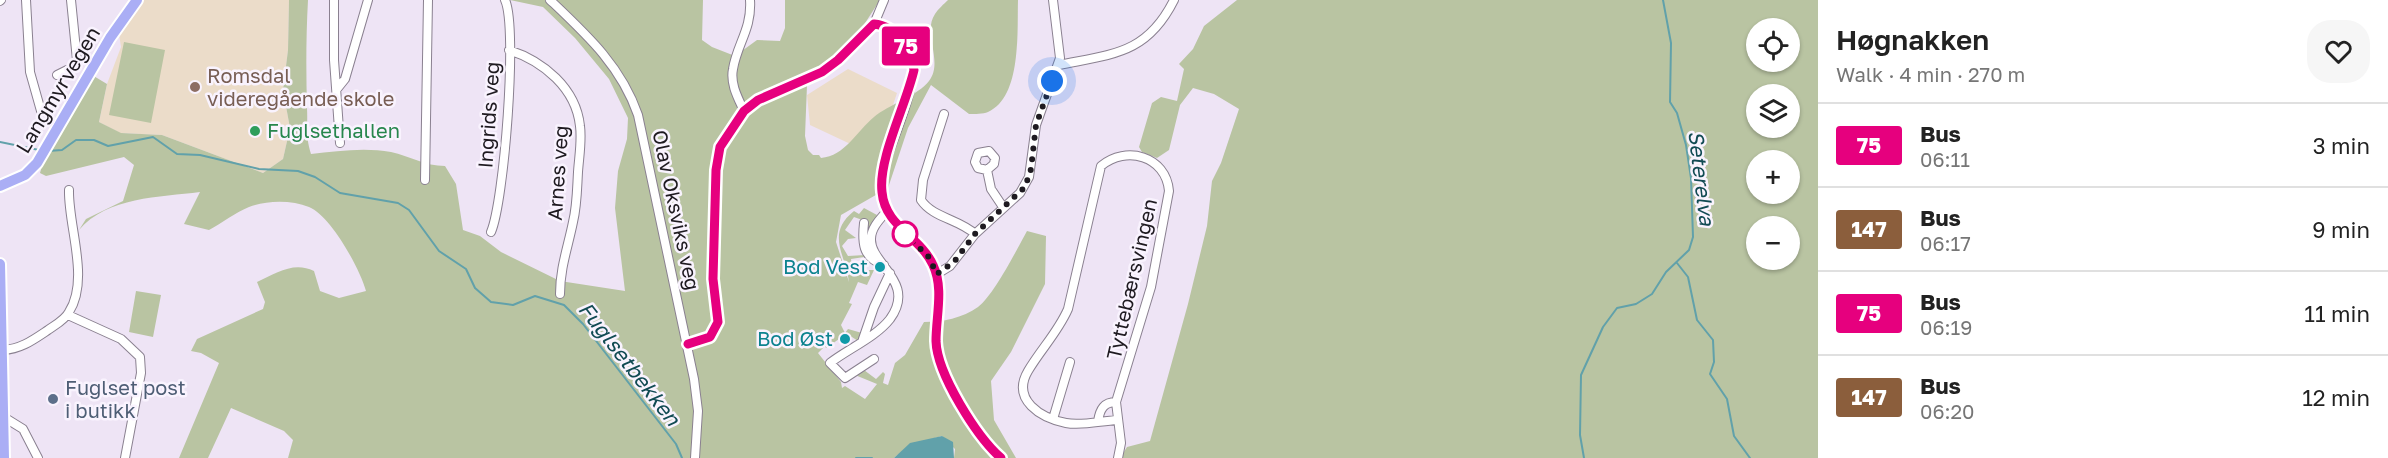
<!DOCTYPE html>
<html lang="en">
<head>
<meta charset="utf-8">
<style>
	body { margin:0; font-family:"Golos Text",sans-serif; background:#f6f6f6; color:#222; height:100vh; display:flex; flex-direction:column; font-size:22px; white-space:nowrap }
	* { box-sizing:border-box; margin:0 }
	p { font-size:20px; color:#767676 }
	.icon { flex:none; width:33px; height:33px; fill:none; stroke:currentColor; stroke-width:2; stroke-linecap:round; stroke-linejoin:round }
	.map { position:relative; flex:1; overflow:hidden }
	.drawer { display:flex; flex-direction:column; background:#fff; width:570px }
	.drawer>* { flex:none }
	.badge { padding:0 12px; border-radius:4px; font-size:21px; line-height:39px }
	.fabs { position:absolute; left:1746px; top:18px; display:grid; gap:12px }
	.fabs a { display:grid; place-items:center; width:54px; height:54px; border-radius:50%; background:#fff; box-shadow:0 2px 4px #0004; font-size:30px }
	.you { position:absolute; width:30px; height:30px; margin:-15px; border:4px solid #fff; border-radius:50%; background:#1a73e8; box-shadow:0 0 0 9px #1a73e833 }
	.map>.badge { position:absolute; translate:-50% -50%; box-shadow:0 0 0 3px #fff }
	.round { display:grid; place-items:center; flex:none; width:63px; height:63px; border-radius:24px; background:#f6f6f6 }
	.overview { display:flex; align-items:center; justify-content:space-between; height:102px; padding:0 18px }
	h1 { font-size:28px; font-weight:600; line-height:45px }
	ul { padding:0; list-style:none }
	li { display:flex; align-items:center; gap:18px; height:84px; padding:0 18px; border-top:2px solid #e0e0e0 }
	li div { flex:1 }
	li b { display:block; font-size:22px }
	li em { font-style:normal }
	li .badge { min-width:66px; font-weight:700; text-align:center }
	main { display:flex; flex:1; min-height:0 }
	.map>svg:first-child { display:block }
	.education { fill:#ebdcc9 }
	.green { fill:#b9c4a2; fill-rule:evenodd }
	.water { fill:#61a1aa }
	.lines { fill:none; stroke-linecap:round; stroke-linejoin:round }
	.stream { stroke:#61a1aa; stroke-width:2 }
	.minor-casing { stroke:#8a8090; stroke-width:10 }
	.major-casing { stroke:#fff; stroke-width:14 }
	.minor { stroke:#fff; stroke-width:8 }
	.major { stroke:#aaaef5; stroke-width:10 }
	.line-casing { stroke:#fff; stroke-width:14 }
	.line { stroke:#e6007e; stroke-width:9 }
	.walk { stroke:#1e1a20; stroke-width:6; stroke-dasharray:0 10.8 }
	.education-dot { fill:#8d6e63; stroke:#f9f3fe; stroke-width:2 }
	.leisure-dot { fill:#2e9e5b; stroke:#f9f3fe; stroke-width:2 }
	.stop-dot { fill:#fff; stroke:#e6007e; stroke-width:3 }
	.culture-dot { fill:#0f9aa8; stroke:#f9f3fe; stroke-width:2 }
	.service-dot { fill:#5c6f8a; stroke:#f9f3fe; stroke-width:2 }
	.labels { text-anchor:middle; stroke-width:5; stroke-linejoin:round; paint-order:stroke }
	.education-label { font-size:20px; fill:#785e54; stroke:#f9f3fe; text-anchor:start }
	.street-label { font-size:20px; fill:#1e1a20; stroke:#f9f3fe }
	.leisure-label { font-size:20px; fill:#27864d; stroke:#f9f3fe; text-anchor:start }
	.culture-label { font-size:20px; fill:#0d838f; stroke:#f9f3fe; text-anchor:end }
	.service-label { font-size:20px; fill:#4e5e75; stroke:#f9f3fe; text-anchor:start }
	.water-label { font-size:21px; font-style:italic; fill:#114b53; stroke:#f9f3fe }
</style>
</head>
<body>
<main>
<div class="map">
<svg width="1818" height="458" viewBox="0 0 1818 458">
	<rect width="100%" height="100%" fill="#eee4f5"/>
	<path class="education" d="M 144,0 L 289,0 L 288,50 L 283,90 L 290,128 L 283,159 L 263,173 L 162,135 L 120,133 L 99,122 L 107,84 L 121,47 L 119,34 Z
		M 848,69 L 897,93 L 876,156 L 810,125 L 807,95 Z"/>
	<path class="green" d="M 289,0 L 308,0 C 306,36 306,72 307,108 C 308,127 305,134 311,154 C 337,151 365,147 391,152 C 410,156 425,166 445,166 L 456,184 L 463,230 L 480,236 L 501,252 L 560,281 L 625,291 L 615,208 L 618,171 L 627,139 L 628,118 L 609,79 L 575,38 L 543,7 L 510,0 L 703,0 L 702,40 L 712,47 L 735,56 L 757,40 L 780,41 L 785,28 L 785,0 L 880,0 L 858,34 L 813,73 L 807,85 L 805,136 L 808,150 L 813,155 L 819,155 L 821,158 C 845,156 857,131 874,117 C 888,105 919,95 929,81 C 944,62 922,33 935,14 C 938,9 944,4 948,0 L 1018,0 C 1017,31 1022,97 988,112 C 983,114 975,114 969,114 L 931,85 L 908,128 L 888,188 L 841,215 L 836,242 L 849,282 C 846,255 825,234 854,211 L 859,214 L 864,208 L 877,215 L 867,250 L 865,221 L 854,217 L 845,230 L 856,238 L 848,239 L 842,246 L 848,256 L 865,255 L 869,260 L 864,257 L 851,259 L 853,275 L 867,274 L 867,270 L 874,270 L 867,285 L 858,282 L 849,303 L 852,304 L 841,325 L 845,333 L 848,329 L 862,333 L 858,341 L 852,337 L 846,339 L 842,337 L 826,348 L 825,346 L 818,353 L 841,382 L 842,388 L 845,386 L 865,399 L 877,384 L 855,375 L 864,370 L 876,379 L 883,372 L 885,374 L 883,383 L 888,385 L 895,363 L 905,355 L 924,322 C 942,322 963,318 978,307 C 994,295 1017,249 1027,231 L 1046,236 L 1045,284 L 1011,352 L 991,381 L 994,420 L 1016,458 L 954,458 L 955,449 L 942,436 C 922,442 910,444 894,458 L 288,458 L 293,440 L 284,431 L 231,408 L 208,458 L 179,458 L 219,363 L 201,353 L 191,351 L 197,339 L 263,309 L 265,302 L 257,282 C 276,273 294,261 314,271 L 320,291 L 339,298 L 366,291 C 360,269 331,216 309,207 C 292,200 267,200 249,207 C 236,212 222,223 209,230 L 184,224 L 200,192 C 160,197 107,197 79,230 L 86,219 L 123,201 L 134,165 L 124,157 L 46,176 L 40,173 L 50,138 L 92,75 L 107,84 L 99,122 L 121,133 L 162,135 L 263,173 L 283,159 L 290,128 L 283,90 L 288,50 Z
		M 1237,0 L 1818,0 L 1818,458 L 1120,458 L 1127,447 L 1150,441 L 1188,304 L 1207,226 L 1212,181 L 1221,163 L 1239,109 L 1214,94 L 1193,88 L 1180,105 L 1169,150 L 1157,158 L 1142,152 L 1139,147 L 1152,103 L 1161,97 L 1177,101 L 1184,69 L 1179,64 L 1193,49 L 1204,26 ZM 1756,28 L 1790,28 L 1790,62 L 1756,62 ZM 1756,94 L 1790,94 L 1790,128 L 1756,128 ZM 1756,160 L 1790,160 L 1790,194 L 1756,194 ZM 1756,226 L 1790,226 L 1790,260 L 1756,260 Z
		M 124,42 L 165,50 L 151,123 L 109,115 Z
		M 136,291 L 161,295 L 153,337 L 129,332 Z"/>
	<path class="water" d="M 942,436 L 953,442 L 954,458 L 894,458 L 910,443 Z"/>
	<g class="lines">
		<path class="stream" d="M 0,142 L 39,150
			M 48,151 L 62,150 L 76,140 L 94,140 L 108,146 L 153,137 L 177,154 L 200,155 L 259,169 L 298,171 L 315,177 L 340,193 L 398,203 L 409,210 L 439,251 L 466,269 L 475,288 L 491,302 L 513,305 L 535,296 L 564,305 L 583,324 L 676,444 L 682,458
			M 1677,263 L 1688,277 L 1697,320 L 1713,340 L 1714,362 L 1710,374 L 1727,399 L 1734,436 L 1750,458
			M 856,458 L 872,458
			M 1584,458 L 1580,435 L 1581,375 L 1603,327 L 1617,308 L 1636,304 L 1652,294 L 1666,272 L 1689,250 L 1693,237 L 1691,178 L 1686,145 L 1677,113 L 1670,102 L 1671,43 L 1663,0"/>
		<g class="minor-casing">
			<path id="minor" d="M 26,0 L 30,72 L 41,111
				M 334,0 L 334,60 L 340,143
				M 550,0 C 587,35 621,66 638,115 L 694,379 L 698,411 L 695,458
				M 0,1 L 1,0
				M 874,24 L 884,0
				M 509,50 C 543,61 576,88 580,126 C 582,141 579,157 578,172 C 577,189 577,206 573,222 C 568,247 560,268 560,294
				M 1059,65 C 1113,54 1147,54 1174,0
				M 57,75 L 71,68 L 77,60 L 71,0
				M 337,89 L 345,79 L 368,0
				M 744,111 C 738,98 730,84 733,69 C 737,44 752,29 750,0
				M 944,114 L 923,180 L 921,200 C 933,218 959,219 975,234
				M 987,170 L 978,168 L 975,162 L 978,153 L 989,151 L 995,158 L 994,164 L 987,170 L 991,189 L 1003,207
				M 425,180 L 428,0
				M 864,223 C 862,242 862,258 884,265
				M 491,232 C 504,202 518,28 505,0
				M 937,274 L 950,266 L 975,234 L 1020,193 L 1029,177 L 1036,125 L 1060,58 L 1053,0
				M 68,315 L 121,339 L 140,357 L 141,373 L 125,458
				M 863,339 L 874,307 L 890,273
				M 688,344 L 710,337 L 718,322 L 713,279 L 716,170 L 720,147 L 744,111 L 758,100 L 822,72 L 838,60 L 874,24 C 894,26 914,49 913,70 C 913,94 893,139 885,164 C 871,234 919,223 936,272 C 944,292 936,319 936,340 C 936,374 977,436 1001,458
				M 3,350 C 21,349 33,340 48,330 C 55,325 65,320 69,312 C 90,279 68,226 69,190
				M 874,359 L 845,378 L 830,363 C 848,349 876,337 890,319 C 917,282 870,264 871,239 C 871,228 880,219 887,211
				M 2,416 L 23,429 L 38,458
				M 1053,419 L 1070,362
				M 1117,420 C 1100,421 1082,426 1066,423 C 1041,418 1011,400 1028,371 C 1041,349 1058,332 1068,309 L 1101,166 C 1126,145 1166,156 1169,191 L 1151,287 L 1116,402 L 1121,443 L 1118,458
				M 1098,421 C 1100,409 1104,402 1116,402"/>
		</g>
		<g class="major-casing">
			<path id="major" d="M 0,186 L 25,175 L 37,163 L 110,38 L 137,0
				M 0,264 L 4,458"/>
		</g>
		<use href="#minor" class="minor"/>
		<use href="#major" class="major"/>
	</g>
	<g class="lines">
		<g class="line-casing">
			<path id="line" d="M 688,344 L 710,337 L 718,322 L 713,279 L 716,170 L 720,147 L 744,111 L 758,100 L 822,72 L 838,60 L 874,24 C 897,26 910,49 914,70 C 906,105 878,159 882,192 C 885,227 920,236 933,265 C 944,288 936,316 936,341 C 937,374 977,437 1001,458"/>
		</g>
		<use href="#line" class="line"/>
		<path class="walk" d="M 905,234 L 928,256 L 937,274 L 954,262 L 975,234 L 1025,187 L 1031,169 L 1036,125 L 1052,81"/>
	</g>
	<circle class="education-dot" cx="195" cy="87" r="6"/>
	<circle class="leisure-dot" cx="255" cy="131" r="6"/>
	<circle class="stop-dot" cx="905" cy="234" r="12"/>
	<g class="culture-dot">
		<circle cx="880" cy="267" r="6"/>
		<circle cx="845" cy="339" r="6"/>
	</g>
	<circle class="service-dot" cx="53" cy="399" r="6"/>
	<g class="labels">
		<g class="education-label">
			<text x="207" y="83">Romsdal<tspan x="207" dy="23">videregående skole</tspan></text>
		</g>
		<g class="street-label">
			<text transform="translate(58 90) rotate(-59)" y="7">Langmyrvegen</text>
			<text transform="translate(489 115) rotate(-86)" y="7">Ingrids veg</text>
			<text transform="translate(558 173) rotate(-86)" y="7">Arnes veg</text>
			<text transform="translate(676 210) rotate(78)" y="7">Olav Oksviks veg</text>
			<text transform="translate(1132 279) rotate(-77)" y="7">Tyttebærsvingen</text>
		</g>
		<g class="leisure-label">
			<text x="267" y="138">Fuglsethallen</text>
		</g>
		<g class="culture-label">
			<text x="868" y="274">Bod Vest</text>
			<text x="833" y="346">Bod Øst</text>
		</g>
		<g class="service-label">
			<text x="65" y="395">Fuglset post<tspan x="65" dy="23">i butikk</tspan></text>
		</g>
		<g class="water-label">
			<text transform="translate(1701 178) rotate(83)" y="7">Seterelva</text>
			<text transform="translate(629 364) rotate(52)" y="7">Fuglsetbekken</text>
		</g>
	</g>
</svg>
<div class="fabs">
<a><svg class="icon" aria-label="locate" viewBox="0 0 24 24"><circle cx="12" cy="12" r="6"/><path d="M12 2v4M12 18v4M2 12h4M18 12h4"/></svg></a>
<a><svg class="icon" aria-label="layers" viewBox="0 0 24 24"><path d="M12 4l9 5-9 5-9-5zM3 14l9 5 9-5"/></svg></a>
<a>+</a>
<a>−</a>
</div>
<div class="you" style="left:1052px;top:81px"></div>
<b class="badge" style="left:906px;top:46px;background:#e6007e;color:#fff">75</b>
</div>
<section class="drawer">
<div class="overview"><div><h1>Høgnakken</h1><p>Walk · 4 min · 270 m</p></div><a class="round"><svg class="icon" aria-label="heart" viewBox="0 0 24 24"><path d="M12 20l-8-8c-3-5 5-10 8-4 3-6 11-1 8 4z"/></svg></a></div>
<ul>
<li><span class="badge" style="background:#e6007e;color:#fff">75</span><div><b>Bus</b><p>06:11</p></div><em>3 min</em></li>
<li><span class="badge" style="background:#8b5e3c;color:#fff">147</span><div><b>Bus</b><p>06:17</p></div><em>9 min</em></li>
<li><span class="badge" style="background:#e6007e;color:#fff">75</span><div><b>Bus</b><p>06:19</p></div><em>11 min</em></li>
<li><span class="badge" style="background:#8b5e3c;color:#fff">147</span><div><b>Bus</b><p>06:20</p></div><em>12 min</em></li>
</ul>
</section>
</main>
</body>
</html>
